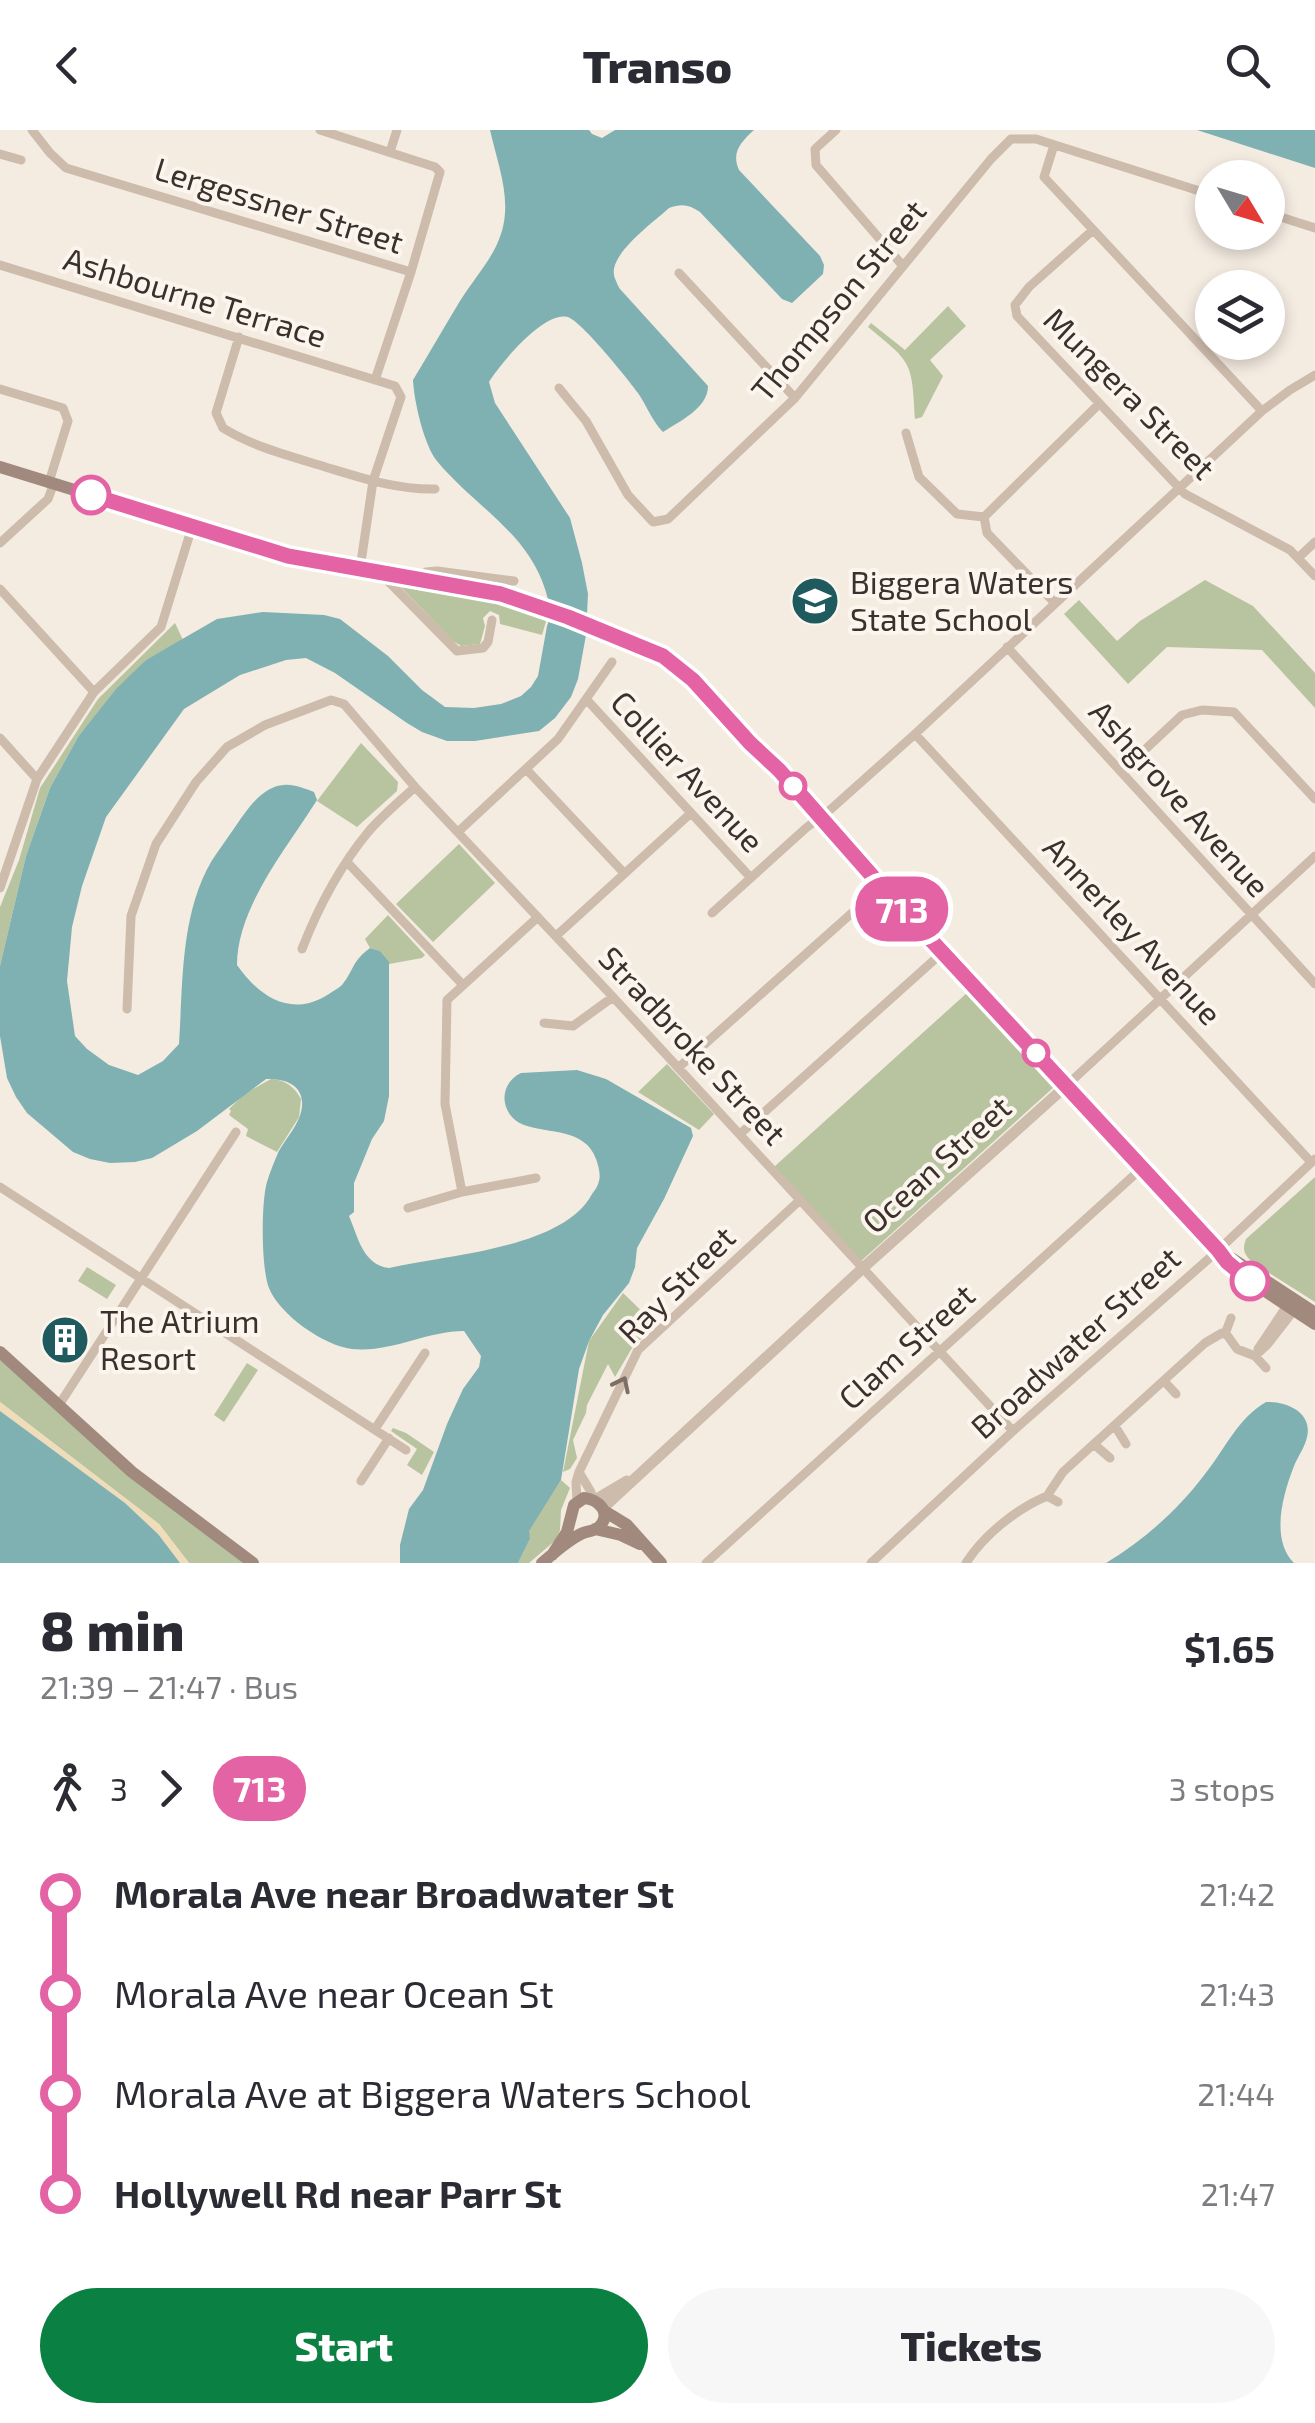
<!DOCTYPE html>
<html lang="en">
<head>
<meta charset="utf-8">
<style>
	body { margin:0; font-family:"Exo 2",sans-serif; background:#f7f7f7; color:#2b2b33; height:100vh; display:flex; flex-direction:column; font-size:38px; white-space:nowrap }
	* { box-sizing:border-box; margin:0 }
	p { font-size:32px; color:#7c7c81 }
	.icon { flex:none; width:55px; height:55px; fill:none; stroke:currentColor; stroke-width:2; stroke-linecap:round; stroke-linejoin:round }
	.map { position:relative; height:1433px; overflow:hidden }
	.details { display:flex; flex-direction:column; background:#fff; flex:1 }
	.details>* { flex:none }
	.badge { padding:0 20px; border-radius:32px; font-size:35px; line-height:65px }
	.needle { width:65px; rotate:128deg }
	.fabs { position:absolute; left:1195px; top:30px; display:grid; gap:20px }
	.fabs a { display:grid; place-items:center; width:90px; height:90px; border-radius:50%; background:#fff; box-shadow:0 5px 15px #0003; font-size:50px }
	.map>.badge { position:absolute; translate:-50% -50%; box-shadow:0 0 0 5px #fff }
	.legs { display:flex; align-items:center; gap:15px; height:110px; padding:0 40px; font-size:32px }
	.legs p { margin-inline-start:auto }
	.overview { display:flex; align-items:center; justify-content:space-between; height:170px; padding:0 40px }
	h1 { font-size:55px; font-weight:800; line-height:75px }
	.action { display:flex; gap:20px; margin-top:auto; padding:20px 40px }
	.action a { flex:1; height:115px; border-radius:60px; background:#0b8043; color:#fff; font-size:40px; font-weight:800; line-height:115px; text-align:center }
	.action a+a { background:#f7f7f7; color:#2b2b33 }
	ul { padding:0 40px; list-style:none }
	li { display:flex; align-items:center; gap:35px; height:100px; font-size:38px }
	li i { display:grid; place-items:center; width:15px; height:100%; margin:0 12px; background:currentColor }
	li i::after { content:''; width:25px; height:25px; margin:-12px; border:8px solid; border-radius:50%; background:#fff }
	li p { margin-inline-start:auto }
	li:first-child i { background:linear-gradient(#0000 50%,currentColor 0) }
	li:last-child i { background:linear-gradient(currentColor 50%,#0000 0) }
	header { display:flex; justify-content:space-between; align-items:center; height:130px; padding:0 40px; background:#fff; font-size:45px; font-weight:800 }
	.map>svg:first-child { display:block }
	.green { fill:#b8c4a0 }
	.sand { fill:#efdcb8 }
	.water { fill:#7fb0b2 }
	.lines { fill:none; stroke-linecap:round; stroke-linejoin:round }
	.minor { stroke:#cdbbac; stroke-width:9 }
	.tertiary { stroke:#cdbbac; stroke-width:11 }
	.secondary { stroke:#a18a7d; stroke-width:12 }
	.oneway { stroke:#7d6f65 }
	.line-1-casing { stroke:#fff; stroke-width:22 }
	.line-1 { stroke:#e463a4; stroke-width:15 }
	.stop-1-dot { fill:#fff; stroke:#e463a4; stroke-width:5 }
	.labels { text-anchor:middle; stroke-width:8; stroke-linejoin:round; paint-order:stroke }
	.street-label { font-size:32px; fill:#3b302b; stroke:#fbf5ee }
	.poi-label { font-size:32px; fill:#3b302b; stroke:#fbf5ee; text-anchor:start }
</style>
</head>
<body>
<header><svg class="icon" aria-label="back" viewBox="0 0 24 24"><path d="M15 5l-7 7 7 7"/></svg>Transo<svg class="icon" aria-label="search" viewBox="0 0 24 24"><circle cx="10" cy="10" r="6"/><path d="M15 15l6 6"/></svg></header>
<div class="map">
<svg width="1315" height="1433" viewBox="0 0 1315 1433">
	<rect width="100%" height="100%" fill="#f4ebe1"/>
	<path class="green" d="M 948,176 L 966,196 L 930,230 L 943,246 L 922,287 L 915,289 C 912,231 912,233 868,197 L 871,193 L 905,220 Z
		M 1205,450 L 1253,476 L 1315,543 L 1315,578 L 1262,520 L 1167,517 L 1128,554 L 1064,484 L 1079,470 L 1117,511 L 1140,491 Z
		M 397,453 L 505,472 L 547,488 L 542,505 L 500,494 L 499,485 L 490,481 L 483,488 L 485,496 L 480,514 L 461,516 L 453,511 Z
		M 175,493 L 183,510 L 146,530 L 78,607 L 50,658 L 26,726 L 0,836 L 0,777 L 19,730 L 40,658 L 98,569 Z
		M 361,613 L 398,652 L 397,661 L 357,697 L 317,671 Z
		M 459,714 L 495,753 L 433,812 L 396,774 Z
		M 388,785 L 425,825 L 422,828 L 389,834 L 380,821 L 370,818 L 365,809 Z
		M 968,862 L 1054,957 L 860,1132 L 774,1037 Z
		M 667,934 L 714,984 L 699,1000 L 638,962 Z
		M 271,949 C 284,949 295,957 301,969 L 299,987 L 277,1022 L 246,1006 L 248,999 L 229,985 L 231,981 L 229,979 L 244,964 Z
		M 1315,1047 L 1315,1172 L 1252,1132 C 1244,1124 1242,1120 1246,1109 Z
		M 87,1137 L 116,1155 L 107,1169 L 78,1151 Z
		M 623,1163 L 650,1189 L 656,1190 L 654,1196 L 632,1218 L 615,1247 L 608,1234 L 587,1275 L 586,1283 L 573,1310 L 577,1328 L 570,1339 L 563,1342 L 589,1211 Z
		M 0,1229 L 247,1433 L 189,1433 L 159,1394 L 0,1272 Z
		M 247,1233 L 258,1240 L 224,1292 L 214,1285 Z
		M 393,1298 L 406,1303 L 434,1322 L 422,1345 L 407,1335 L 417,1319 L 391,1301 Z
		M 561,1350 L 570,1358 L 561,1380 L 560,1400 L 557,1409 L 529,1433 L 518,1433 L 530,1409 L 528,1401 Z"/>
	<path class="sand" d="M 0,1272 L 159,1394 L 189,1433 L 180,1433 L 158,1404 L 125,1373 L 0,1281 Z"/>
	<path class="water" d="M 490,0 L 589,0 L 592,4 L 602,8 L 615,0 L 754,0 C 741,12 731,22 739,40 L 820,126 L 824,135 L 823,144 L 792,173 L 782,169 L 700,82 C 690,75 682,73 669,78 C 654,92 610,123 614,145 C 614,147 619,158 620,159 L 708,256 C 708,278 680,291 663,302 C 652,291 647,276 638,263 C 628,249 585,196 570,188 C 547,177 500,234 489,252 L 495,273 L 570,388 L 582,433 L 588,464 L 586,505 L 578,549 L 571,567 L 555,588 L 539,601 L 475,611 L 447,611 L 422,602 L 407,593 L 335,543 L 306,528 L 286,530 L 240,545 L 184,579 L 106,687 L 82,756 L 72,797 L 67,851 L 75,906 L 87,919 L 109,935 L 138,945 L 163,931 L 179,914 C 183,854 180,786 211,732 C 218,721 226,710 233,700 C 245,683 261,656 284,655 C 294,654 305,659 314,662 L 317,670 C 287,718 237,777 237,835 C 260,868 292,888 329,864 C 333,861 339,858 342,855 C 354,840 352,831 370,818 L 380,821 L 389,832 L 389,966 L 384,991 L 372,1009 L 354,1053 L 354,1082 L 349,1086 C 358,1107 363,1135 389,1138 C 445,1125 563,1119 592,1064 C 595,1060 598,1056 599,1051 C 601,1045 598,1034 596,1029 C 585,998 549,1004 524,995 C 499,985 498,954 521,943 L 577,940 L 606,949 L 691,998 L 693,1006 L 664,1069 L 637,1118 L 635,1137 L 629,1153 L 603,1185 L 589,1211 L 579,1239 L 561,1350 L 529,1401 L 530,1409 L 518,1433 L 400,1433 L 400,1415 L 409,1379 L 423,1360 L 447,1294 L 463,1259 L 479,1237 L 481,1226 L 464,1201 C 426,1201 391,1223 352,1219 C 324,1216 279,1184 269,1158 C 261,1138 261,1072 267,1052 C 270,1042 274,1032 278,1023 C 285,1009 301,993 302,976 C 304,954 283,948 266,949 L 197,1001 L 152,1028 L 135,1032 L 110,1033 L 90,1029 L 73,1022 L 27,983 L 16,967 L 7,948 L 0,906 L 0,836 L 26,726 L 50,658 L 78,607 L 117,558 L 146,530 L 217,489 L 263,482 L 324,485 L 340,489 L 388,526 L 422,560 L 445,577 L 474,578 L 501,574 L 521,566 L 531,557 L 538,546 L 547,496 C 552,484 549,471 545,459 C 527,402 473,375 437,331 C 424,315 414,271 413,250 C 429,224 444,197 460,171 C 478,142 503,119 505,83 C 507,56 496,27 490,0 Z
		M 1197,0 L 1315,0 L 1315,38 Z
		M 1266,1272 C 1286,1271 1313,1282 1307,1307 C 1305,1317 1298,1326 1294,1336 C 1283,1364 1270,1409 1294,1433 L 1106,1433 C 1144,1410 1178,1380 1205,1344 C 1225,1319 1238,1288 1266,1272 Z
		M 0,1281 L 125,1373 L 158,1404 L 180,1433 L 0,1433 Z"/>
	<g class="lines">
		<path class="minor" d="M 32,0 L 50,23 L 66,38 L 411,142
			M 320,0 L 435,37 L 440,42 L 411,142 L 375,250
			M 836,0 L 815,19 L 816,35 L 903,136
			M 1054,15 L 1044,47 L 1262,281
			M 390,22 L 397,0
			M 0,24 L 21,30
			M 1268,83 L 1315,98
			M 1093,100 L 1029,157 L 1015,175 L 1017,186 L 1185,364 L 1290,420 L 1315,446
			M 0,135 L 395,256 L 401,267 L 373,351 L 360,439
			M 679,143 L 795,268
			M 239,207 L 216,283 L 223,298 C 252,316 286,325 319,335 C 356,346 395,360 435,359
			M 559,258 L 586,291 L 628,365 L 653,392 L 668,389 L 795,268 L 991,29 L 1011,9 L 1036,9 L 1212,65
			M 0,259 L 63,278 L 68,291 L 49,352
			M 906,303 L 919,347 L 957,384 L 984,387 L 1099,274
			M 984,387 L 987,403 L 1054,472
			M 0,413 L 48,369 L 54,353
			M 1299,427 L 1315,412
			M 390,442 L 389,452 L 457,521 L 483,518 L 488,512 L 492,490
			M 417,448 L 426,442 L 437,441 L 514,451
			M 0,459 L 94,562
			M 1007,517 L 1315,854
			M 587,570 L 751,748
			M 915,604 L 1311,1032
			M 0,608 L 37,649
			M 527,640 L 624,743
			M 1121,642 L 1182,585 L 1202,580 L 1234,582 L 1315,669
			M 459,701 L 558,609 L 612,532
			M 347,732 L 463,855
			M 0,758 L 37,649 L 94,562 L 161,497 L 192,397
			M 712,783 L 806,698 L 831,679 L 915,604 L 1262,281 L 1290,260 L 1315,245
			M 556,806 L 691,683
			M 302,819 C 318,778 340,736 369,701 C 383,685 400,671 415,657
			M 127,879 L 131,786 L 156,714 L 196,652 L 227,617 L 265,595 L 331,570 L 344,574 L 415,657 L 613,867 L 1013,1301
			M 544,893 L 573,896 L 613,867
			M 678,938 L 881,757
			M 1066,956 L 1315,726
			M 740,1004 L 943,822
			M 0,1057 L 406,1320
			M 462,1062 L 445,974 L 447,870 L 538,787
			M 408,1078 L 462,1062 L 536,1048
			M 1225,1204 L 1231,1188
			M 1258,1219 L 1288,1174
			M 1255,1226 L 1267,1215 L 1295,1179
			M 1164,1251 L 1176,1264
			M 59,1275 L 236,1002
			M 1115,1296 L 1126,1314
			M 375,1299 L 425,1223
			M 1095,1315 L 1110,1328
			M 579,1342 L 591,1362 L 593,1369
			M 361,1351 L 389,1308
			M 1047,1366 L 1063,1342 L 1205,1213 L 1222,1203 L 1227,1205 L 1237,1219 L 1255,1226 L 1266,1238
			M 577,1372 L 576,1352 L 579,1342 L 638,1220 L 800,1070
			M 706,1433 L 1142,1038
			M 871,1433 L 1013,1301 L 1213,1125 L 1315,1029
			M 966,1433 C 984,1405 1016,1379 1047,1366 L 1058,1372"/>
		<path class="tertiary" d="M 595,1370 L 627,1351
			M 603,1378 L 864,1137 L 1066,956"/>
		<path class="secondary" d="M 0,337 L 288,426 L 501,464 L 544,478 L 663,526 L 693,551 L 750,613 L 779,640 L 881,757 L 1227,1132 L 1244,1147 L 1315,1194
			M 1228,1126 L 1315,1183
			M 0,1222 L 132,1342 L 253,1433
			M 604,1381 L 627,1395 L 661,1433
			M 595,1399 L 621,1405 L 640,1414
			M 542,1433 C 554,1423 569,1409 583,1403 C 590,1400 593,1402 599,1397 C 613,1383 598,1369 584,1368 L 574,1375 L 567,1402 L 552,1425"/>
	</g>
	<defs><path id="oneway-chevron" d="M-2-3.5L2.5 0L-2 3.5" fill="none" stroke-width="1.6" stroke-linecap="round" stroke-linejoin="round" transform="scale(2.5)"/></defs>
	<use class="oneway" href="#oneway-chevron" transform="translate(622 1254) rotate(-64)"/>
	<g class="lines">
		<g class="line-1-casing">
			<path id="line-1" d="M 91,365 L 288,426 L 501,464 L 568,487 L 663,526 L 693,550 L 750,613 L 779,640 L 881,756 L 1218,1120 L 1227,1132 L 1250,1151"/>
		</g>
		<use href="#line-1" class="line-1"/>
	</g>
	<defs>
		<g id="school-disc" transform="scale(2.5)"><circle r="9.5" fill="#1f5a5e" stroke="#fbf5ee"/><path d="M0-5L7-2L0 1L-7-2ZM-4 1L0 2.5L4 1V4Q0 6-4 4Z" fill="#fff"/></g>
		<g id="building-disc" transform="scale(2.5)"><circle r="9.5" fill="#1f5a5e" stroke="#fbf5ee"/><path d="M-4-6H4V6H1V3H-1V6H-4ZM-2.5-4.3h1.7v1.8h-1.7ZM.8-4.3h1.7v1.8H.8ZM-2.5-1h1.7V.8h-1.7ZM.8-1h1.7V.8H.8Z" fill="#fff"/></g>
	</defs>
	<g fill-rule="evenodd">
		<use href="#school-disc" x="815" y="471"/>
		<use href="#building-disc" x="65" y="1210"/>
	</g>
	<g class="stop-1-dot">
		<circle cx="91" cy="365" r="18"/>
		<circle cx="793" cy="656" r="12"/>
		<circle cx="1036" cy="923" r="12"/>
		<circle cx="1250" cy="1151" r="18"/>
	</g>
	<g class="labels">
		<g class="street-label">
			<text transform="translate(279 76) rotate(17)" y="11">Lergessner Street</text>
			<text transform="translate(195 168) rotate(17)" y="11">Ashbourne Terrace</text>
			<text transform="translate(839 171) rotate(-50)" y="11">Thompson Street</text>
			<text transform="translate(1129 264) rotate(45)" y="11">Mungera Street</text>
			<text transform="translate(687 642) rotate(47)" y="11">Collier Avenue</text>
			<text transform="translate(1179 669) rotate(48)" y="11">Ashgrove Avenue</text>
			<text transform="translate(1132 801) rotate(47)" y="11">Annerley Avenue</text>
			<text transform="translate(692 916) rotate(47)" y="11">Stradbroke Street</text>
			<text transform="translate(937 1035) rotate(-42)" y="11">Ocean Street</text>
			<text transform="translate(677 1155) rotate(-45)" y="11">Ray Street</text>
			<text transform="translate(1076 1213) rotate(-42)" y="11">Broadwater Street</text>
			<text transform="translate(907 1217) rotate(-42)" y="11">Clam Street</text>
		</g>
		<g class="poi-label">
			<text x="850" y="464">Biggera Waters<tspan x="850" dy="37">State School</tspan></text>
			<text x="100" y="1203">The Atrium<tspan x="100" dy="37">Resort</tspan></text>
		</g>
	</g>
</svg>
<div class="fabs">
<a><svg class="needle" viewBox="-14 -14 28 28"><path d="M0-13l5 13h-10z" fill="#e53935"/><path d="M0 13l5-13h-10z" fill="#7c7c81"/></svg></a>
<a><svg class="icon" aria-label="layers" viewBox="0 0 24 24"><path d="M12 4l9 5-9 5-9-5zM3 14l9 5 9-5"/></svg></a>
</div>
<b class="badge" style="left:902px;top:779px;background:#e463a4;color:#fff">713</b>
</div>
<section class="details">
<div class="overview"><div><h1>8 min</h1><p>21:39 – 21:47 · Bus</p></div><b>$1.65</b></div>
<div class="legs"><svg class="icon" aria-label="walk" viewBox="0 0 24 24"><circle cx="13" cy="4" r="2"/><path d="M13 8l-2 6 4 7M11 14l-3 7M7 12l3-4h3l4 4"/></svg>3<svg class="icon" aria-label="forward" viewBox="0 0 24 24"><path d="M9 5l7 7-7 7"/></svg><b class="badge" style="background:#e463a4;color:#fff">713</b><p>3 stops</p></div>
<ul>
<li><i style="color:#e463a4"></i><b>Morala Ave near Broadwater St</b><p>21:42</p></li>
<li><i style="color:#e463a4"></i><span>Morala Ave near Ocean St</span><p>21:43</p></li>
<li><i style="color:#e463a4"></i><span>Morala Ave at Biggera Waters School</span><p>21:44</p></li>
<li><i style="color:#e463a4"></i><b>Hollywell Rd near Parr St</b><p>21:47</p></li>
</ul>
<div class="action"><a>Start</a><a>Tickets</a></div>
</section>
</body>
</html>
